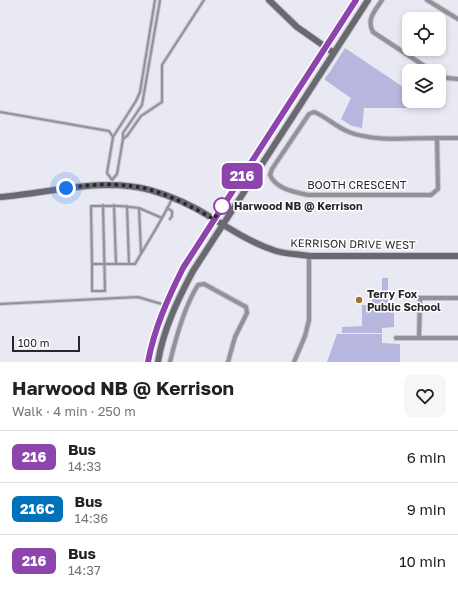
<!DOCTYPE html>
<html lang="en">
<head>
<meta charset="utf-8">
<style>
	body { margin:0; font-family:"Golos Text",sans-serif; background:#f6f6f6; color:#222; height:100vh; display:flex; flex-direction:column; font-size:15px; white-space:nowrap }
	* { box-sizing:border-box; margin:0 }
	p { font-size:13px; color:#767676 }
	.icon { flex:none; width:22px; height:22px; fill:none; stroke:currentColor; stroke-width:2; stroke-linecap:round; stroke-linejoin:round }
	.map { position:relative; height:362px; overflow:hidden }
	.drawer { display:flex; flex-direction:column; background:#fff; flex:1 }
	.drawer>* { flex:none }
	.badge { padding:0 8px; border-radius:6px; font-size:14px; line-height:26px }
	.controls { position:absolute; left:402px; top:12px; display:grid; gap:8px }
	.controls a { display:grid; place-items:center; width:44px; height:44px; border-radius:8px; background:#fff; box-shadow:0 2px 6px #0003; font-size:20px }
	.scale { position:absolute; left:12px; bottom:10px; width:68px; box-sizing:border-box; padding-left:4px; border:2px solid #28282c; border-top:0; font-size:11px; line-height:14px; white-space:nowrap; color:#28282c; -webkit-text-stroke:3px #fff; paint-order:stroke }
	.you { position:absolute; width:20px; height:20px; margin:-10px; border:3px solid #fff; border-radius:50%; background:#1a73e8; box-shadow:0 0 0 6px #1a73e833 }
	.map>.badge { position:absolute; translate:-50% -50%; box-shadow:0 0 0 2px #fff }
	.round { display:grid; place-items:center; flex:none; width:42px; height:42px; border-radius:8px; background:#f6f6f6 }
	.overview { display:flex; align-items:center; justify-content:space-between; height:68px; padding:0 12px }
	h1 { font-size:19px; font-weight:700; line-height:30px }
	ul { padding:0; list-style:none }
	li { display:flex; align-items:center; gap:12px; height:52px; padding:0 12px; border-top:1px solid #e0e0e0 }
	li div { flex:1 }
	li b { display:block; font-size:15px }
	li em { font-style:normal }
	li .badge { min-width:44px; font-weight:700; text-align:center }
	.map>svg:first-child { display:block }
	.green { fill:#b6b6de }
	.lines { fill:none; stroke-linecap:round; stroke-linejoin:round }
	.lane-casing { stroke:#c5c6cf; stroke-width:4 }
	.street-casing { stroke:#c5c6cf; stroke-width:6 }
	.secondary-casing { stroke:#c5c6cf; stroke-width:8 }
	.lane { stroke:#929397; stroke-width:2 }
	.street { stroke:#929397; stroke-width:4 }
	.secondary { stroke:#69696f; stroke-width:6 }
	.line-casing { stroke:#fff; stroke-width:9 }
	.line { stroke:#8e44ad; stroke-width:6 }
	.walk { stroke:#28282c; stroke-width:4; stroke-dasharray:0 7.2 }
	.stop-dot { fill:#fff; stroke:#8e44ad; stroke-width:2 }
	.poi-dot { fill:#a27226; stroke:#fff; stroke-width:1.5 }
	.labels { text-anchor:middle; stroke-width:3; stroke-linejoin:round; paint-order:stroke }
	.street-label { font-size:11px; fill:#28282c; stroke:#fff }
	.stop-label { font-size:11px; font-weight:bold; fill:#28282c; stroke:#fff; text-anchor:start }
	.poi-label { font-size:11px; font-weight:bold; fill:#28282c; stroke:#fff; text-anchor:start }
</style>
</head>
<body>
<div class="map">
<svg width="458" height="362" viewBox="0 0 458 362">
	<rect width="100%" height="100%" fill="#e8e9f3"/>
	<path class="green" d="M 345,48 L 409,91 L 409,101 L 424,101 L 421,108 L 364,108 L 362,128 L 352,126 L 341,119 L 351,98 L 325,80 L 325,78 L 329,73 Z
		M 382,278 L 388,278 L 388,303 L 394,303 L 394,327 L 382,328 L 382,333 L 342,333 L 342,327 L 362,326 L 362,305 L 372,305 L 372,296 L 382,296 Z
		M 337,334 L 382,334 L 382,343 L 400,344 L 400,362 L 327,362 Z"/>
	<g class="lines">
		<g class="lane-casing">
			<path id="lane" d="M 0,112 L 109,131 L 113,137 L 107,173 L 112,180 L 117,174 L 123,139 L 123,133 L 142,105 L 160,0
				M 113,137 L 136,101 L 140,92 L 155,0
				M 123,139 L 127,136 L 141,116 L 162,102 L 162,65 L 204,0
				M 114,205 L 116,264
				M 127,206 L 129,264
				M 139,208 L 141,252
				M 167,208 L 172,211 L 172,216 L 170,219
				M 162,218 L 139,208 L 120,206 L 91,206 L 92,264 L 135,264 C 147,243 161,222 172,199
				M 92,264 L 92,291 L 105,291 L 103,205
				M 0,304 L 138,297 L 165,305"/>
		</g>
		<g class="street-casing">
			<path id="street" d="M 382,0 C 375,11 366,19 373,32 L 432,71
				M 427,0 L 458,19
				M 439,75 L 447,78 L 458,79
				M 314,112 C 327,117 336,127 349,132 C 373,142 411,138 437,138 L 438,189 L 431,195 L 308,195 C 294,192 276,189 270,175 L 272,169 L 309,114 Z
				M 437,138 L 458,138
				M 396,338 L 458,338
				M 419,338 L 420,298 L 458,298
				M 170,362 C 176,337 184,307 198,285 L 204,284 L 246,307 L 247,313 L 235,337 L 228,362
				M 294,362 L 305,336 L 309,320 L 309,256"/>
		</g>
		<g class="secondary-casing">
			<path id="secondary" d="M 269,0 L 297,27 L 334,53
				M 0,197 C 50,193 101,177 150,190 C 172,196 195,207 214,219 C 233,231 254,244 276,251 C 286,254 298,254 309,256 L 458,256
				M 148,362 C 154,329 168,298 183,268 L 356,0
				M 158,362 C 163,330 178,299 193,271 L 368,0"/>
		</g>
		<use href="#lane" class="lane"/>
		<use href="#street" class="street"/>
		<use href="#secondary" class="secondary"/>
	</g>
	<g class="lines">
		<g class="line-casing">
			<path id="line" d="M 148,362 C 154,329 168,298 183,268 L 356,0"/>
		</g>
		<use href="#line" class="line"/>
		<path class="walk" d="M 66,188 C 86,185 111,183 131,186 C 160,189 188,205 214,219 L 222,206"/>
	</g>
	<circle class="stop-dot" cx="222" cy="206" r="8"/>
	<circle class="poi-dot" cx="359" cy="300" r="4"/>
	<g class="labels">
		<g class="street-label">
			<text x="357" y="189">BOOTH CRESCENT</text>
			<text transform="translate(353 244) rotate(1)" y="4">KERRISON DRIVE WEST</text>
		</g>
		<g class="stop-label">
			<text x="234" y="210">Harwood NB @ Kerrison</text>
		</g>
		<g class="poi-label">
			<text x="367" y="298">Terry Fox<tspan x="367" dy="13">Public School</tspan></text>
		</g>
	</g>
</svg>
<div class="controls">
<a><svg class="icon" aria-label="locate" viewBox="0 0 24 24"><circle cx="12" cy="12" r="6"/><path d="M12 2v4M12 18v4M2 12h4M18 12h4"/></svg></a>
<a><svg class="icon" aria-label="layers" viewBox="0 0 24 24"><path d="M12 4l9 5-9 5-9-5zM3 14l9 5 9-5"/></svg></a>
</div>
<div class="scale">100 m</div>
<div class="you" style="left:66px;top:188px"></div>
<b class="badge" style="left:242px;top:176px;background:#8e44ad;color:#fff">216</b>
</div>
<section class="drawer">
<div class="overview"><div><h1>Harwood NB @ Kerrison</h1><p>Walk · 4 min · 250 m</p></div><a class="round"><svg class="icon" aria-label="heart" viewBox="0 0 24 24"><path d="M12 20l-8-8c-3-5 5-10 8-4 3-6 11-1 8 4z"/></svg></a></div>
<ul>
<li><span class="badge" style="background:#8e44ad;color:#fff">216</span><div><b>Bus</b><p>14:33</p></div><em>6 min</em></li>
<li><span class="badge" style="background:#0072bc;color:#fff">216C</span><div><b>Bus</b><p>14:36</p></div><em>9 min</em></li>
<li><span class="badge" style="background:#8e44ad;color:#fff">216</span><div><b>Bus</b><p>14:37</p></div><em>10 min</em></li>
</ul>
</section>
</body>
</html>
